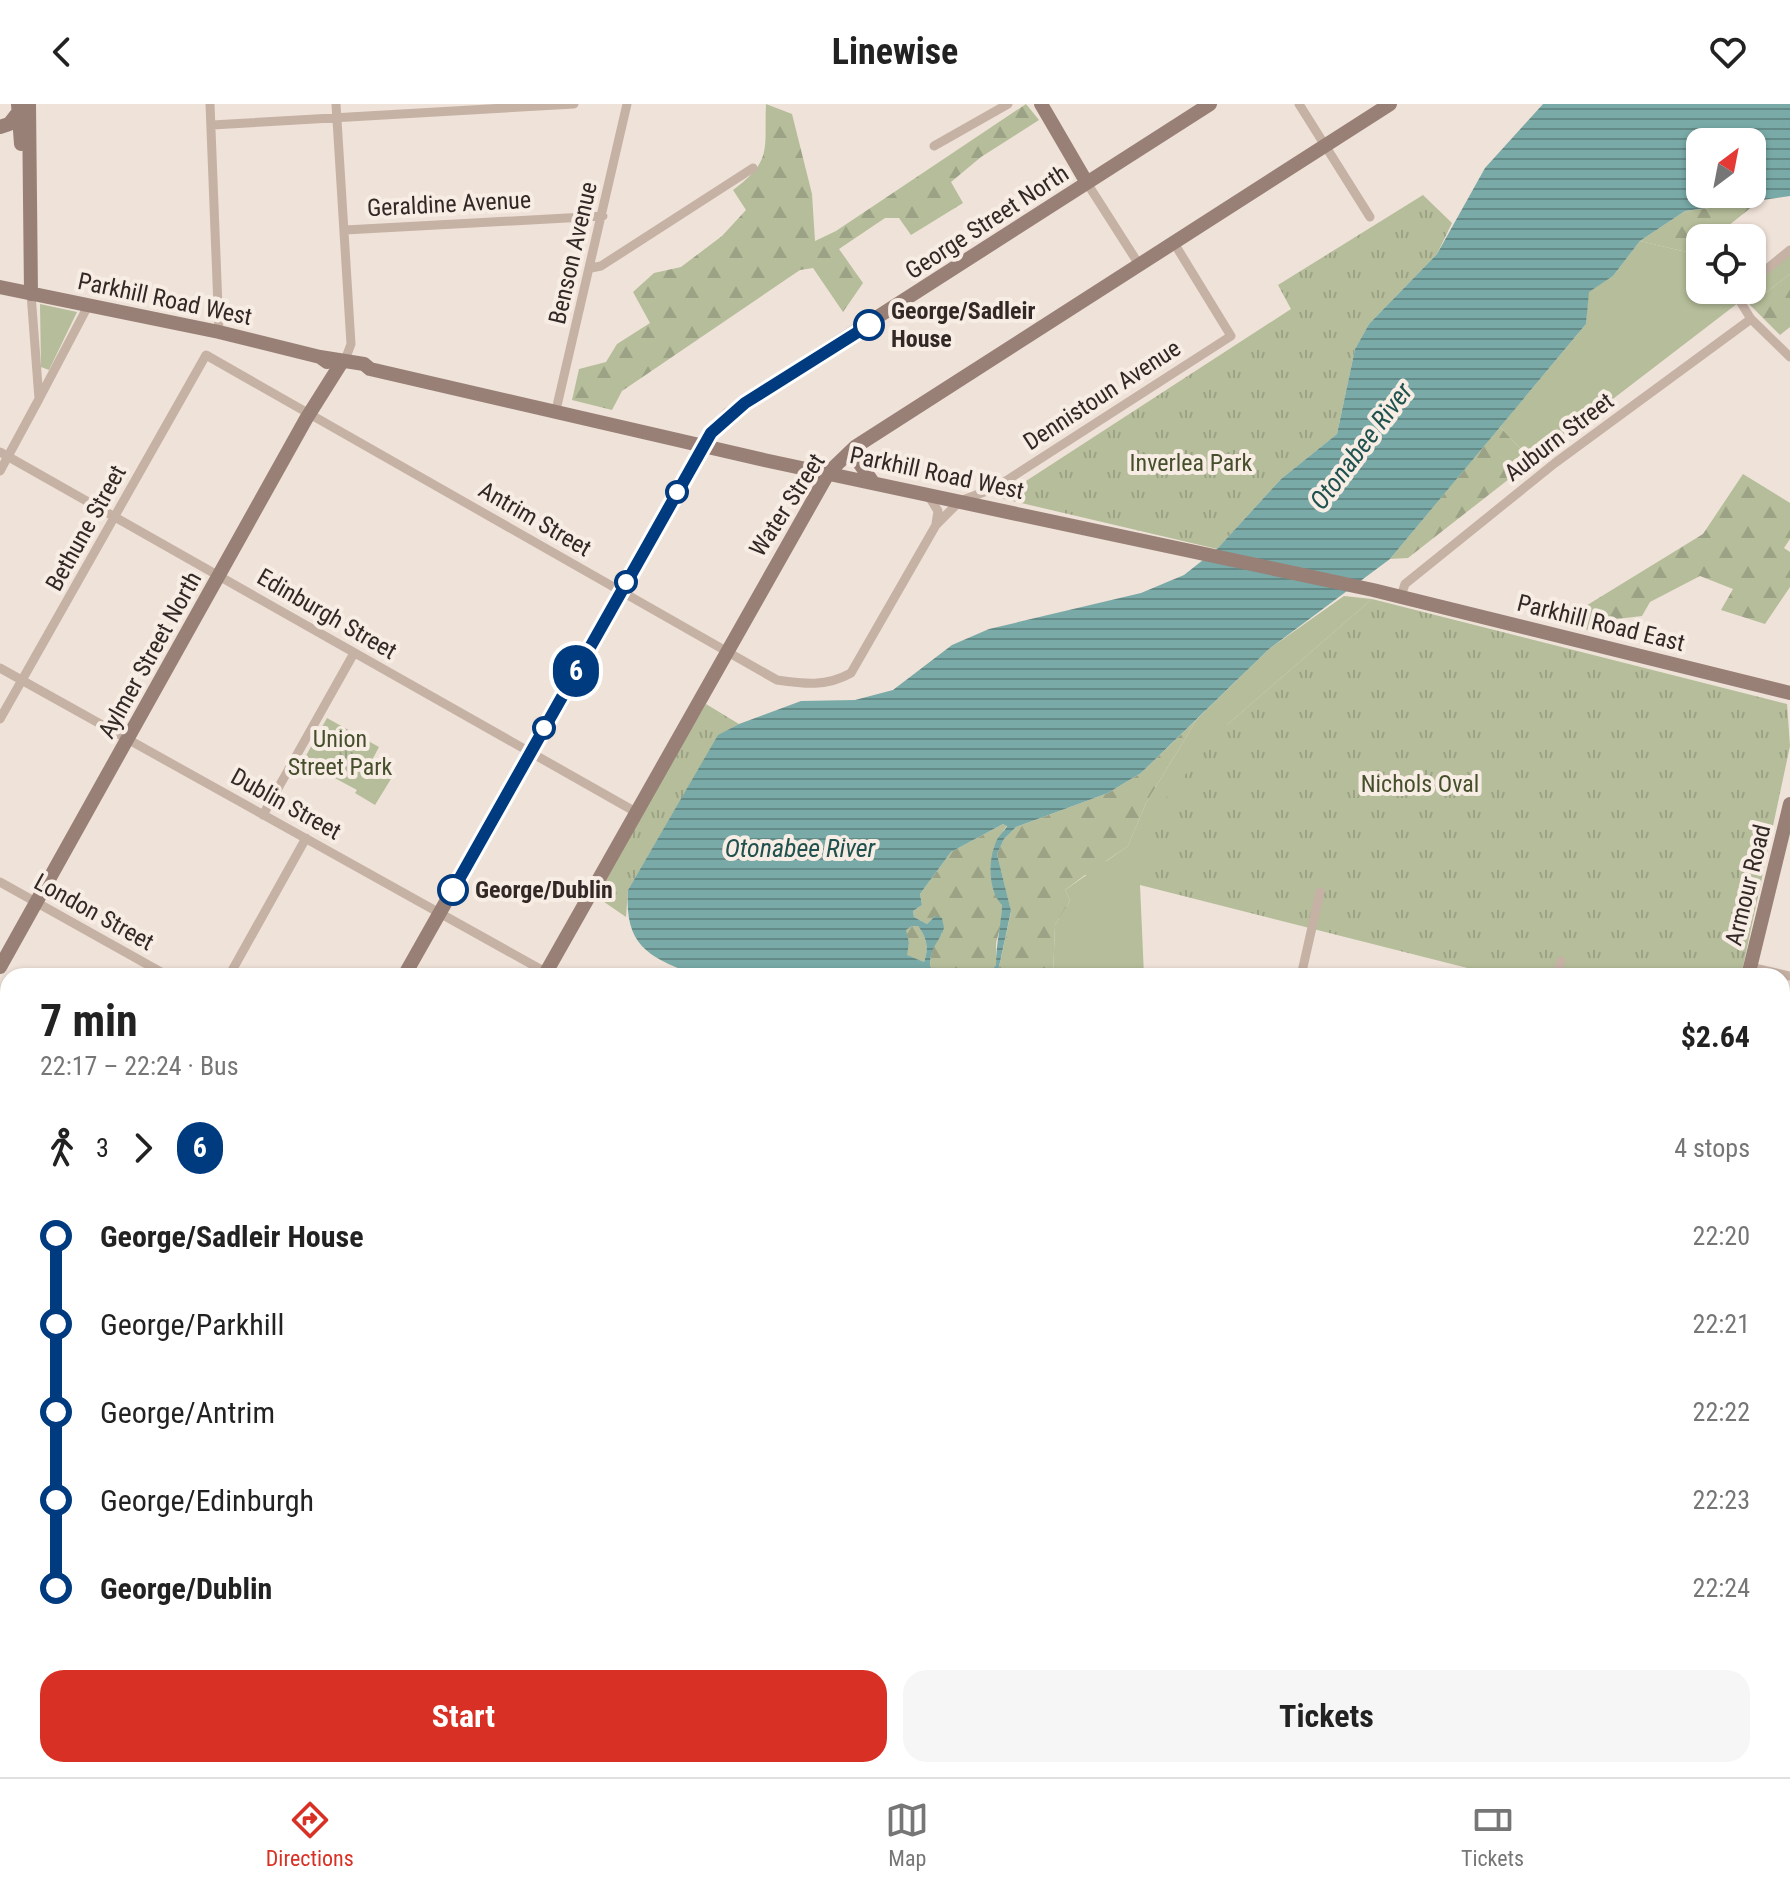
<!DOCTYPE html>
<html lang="en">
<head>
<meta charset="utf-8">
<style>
	body { margin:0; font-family:"Roboto Condensed",sans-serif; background:#f6f6f6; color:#222; height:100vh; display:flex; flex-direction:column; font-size:30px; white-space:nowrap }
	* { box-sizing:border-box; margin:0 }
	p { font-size:26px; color:#767676 }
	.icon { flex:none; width:44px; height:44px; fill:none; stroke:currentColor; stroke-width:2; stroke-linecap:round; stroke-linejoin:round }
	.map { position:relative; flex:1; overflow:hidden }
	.details { position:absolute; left:0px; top:864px; width:1790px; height:810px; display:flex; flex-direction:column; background:#fff; border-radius:24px 24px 0 0; box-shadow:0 2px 6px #0004 }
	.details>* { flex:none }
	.badge { padding:0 16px; border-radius:26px; font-size:28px; line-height:52px }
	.needle { width:52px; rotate:32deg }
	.tools { position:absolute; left:1686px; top:24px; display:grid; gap:16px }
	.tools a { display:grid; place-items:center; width:80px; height:80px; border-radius:16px; background:#fff; box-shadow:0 2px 6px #0004; font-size:40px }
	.map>.badge { position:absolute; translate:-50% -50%; box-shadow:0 0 0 4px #fff }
	.legs { display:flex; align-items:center; gap:12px; height:88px; padding:0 40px; font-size:26px }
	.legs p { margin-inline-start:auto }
	.overview { display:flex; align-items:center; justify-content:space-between; height:136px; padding:0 40px }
	h1 { font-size:44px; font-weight:700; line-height:60px }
	.action { display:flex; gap:16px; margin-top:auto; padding:16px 40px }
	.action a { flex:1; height:92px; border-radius:24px; background:#d93025; color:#fff; font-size:32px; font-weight:700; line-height:92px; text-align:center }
	.action a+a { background:#f6f6f6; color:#222 }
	ul { padding:0 40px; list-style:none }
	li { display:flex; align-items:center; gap:28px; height:88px; font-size:30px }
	li i { display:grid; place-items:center; width:12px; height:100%; margin:0 10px; background:currentColor }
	li i::after { content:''; width:20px; height:20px; margin:-10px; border:6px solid; border-radius:50%; background:#fff }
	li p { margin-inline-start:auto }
	li:first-child i { background:linear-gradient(#0000 50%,currentColor 0) }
	li:last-child i { background:linear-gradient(currentColor 50%,#0000 0) }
	header { display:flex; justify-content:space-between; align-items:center; height:104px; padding:0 40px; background:#fff; font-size:36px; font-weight:700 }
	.tab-bar { display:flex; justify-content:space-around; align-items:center; height:112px; border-top:2px solid #e0e0e0; background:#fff; font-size:22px; color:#767676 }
	.tab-bar a { display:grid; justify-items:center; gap:4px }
	.tab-bar .selected { color:#d93025 }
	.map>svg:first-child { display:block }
	.grass { fill:#b5bd9a }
	.forest { fill:url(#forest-firs) }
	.park { fill:url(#park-tufts) }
	.water { fill:url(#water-rules); fill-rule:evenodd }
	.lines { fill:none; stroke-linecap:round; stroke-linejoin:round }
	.stream { stroke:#79aaa7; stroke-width:3 }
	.street { stroke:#c6b1a5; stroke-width:9 }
	.secondary { stroke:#998077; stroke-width:14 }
	.line-1-casing { stroke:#fff; stroke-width:18 }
	.line-1 { stroke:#003b80; stroke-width:12 }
	.stop-1-dot { fill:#fff; stroke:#003b80; stroke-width:4 }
	.labels { text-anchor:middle; stroke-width:8; stroke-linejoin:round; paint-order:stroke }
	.street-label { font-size:24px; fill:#322926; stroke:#f7ede4 }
	.stop-label { font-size:24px; font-weight:bold; fill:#322926; stroke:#f7ede4; text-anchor:start }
	.park-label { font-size:24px; fill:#464f2c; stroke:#f7ede4 }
	.water-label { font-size:26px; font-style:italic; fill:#1f514f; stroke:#f7ede4 }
</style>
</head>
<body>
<header><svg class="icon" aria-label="back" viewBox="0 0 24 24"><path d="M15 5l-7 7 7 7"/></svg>Linewise<svg class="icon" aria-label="heart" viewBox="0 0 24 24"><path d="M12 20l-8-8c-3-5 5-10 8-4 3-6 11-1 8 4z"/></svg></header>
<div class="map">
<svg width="1790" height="1673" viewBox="0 0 1790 1673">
	<defs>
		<pattern id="forest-firs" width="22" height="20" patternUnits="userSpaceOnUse" patternTransform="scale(2)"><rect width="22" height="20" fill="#b5bd9a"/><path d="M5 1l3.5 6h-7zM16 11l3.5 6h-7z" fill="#9ca285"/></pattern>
		<pattern id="park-tufts" width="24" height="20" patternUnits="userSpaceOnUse" patternTransform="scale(2)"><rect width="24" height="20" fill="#b5bd9a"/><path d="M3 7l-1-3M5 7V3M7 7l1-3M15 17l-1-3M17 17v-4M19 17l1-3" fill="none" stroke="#9ca285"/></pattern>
		<pattern id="water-rules" width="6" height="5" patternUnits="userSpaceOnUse" patternTransform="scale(2)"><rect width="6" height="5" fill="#79aaa7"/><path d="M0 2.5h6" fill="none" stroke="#648a88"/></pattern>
	</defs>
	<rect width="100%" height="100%" fill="#efe2d8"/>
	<path class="grass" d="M 1640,137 L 1695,150 L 1700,155 L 1700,186 L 1730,186 L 1738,199 L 1532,357 L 1500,323 L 1586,220 L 1588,188 L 1613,172 Z
		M 1790,150 L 1790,170 L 1750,201 L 1742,190 L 1752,186 L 1752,181 Z
		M 40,200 L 77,208 L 49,266 L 41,263 Z
		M 1344,492 L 1372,495 L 1228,620 L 1140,781 L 1144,872 L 1053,872 L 1055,821 L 1070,797 L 1065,786 L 1128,742 L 1146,699 L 1197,615 L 1269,545 Z
		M 1049,1666 L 1088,1666 L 1078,1673 L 1044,1673 Z"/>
	<path class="forest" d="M 766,0 L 792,10 L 812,90 L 815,137 L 836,127 L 1026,0 L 1039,16 L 981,53 L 951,78 L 963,99 L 911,131 L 899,114 L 885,114 L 839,145 L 863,179 L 843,208 L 813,164 L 800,166 L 622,287 L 612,306 L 572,296 L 579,265 L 606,258 L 617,240 L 650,219 L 633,188 L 654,169 L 681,163 L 722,132 L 746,106 L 733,86 C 773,56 764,46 766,0 Z
		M 1758,98 L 1713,134 L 1700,134 L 1700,145 L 1695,150 L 1640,137 L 1685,107 Z
		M 1790,170 L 1790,223 L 1780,231 L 1750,201 Z
		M 1500,323 L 1532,357 L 1408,454 L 1390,455 Z
		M 1743,370 L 1790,399 L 1790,435 L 1784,444 L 1790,448 L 1790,483 L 1765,520 L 1721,506 L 1733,485 L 1700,472 L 1650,498 L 1642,512 L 1617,515 L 1610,531 L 1558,519 L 1703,430 Z
		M 1197,615 L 1146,699 L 1128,742 L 1106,757 L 1100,775 L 1085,771 L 1065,786 L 1070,797 L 1055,821 L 1053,872 L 997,872 L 1011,808 L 997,750 L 1004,735 L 1016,723 L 1108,689 L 1141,669 Z
		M 1003,720 L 1007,721 L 994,743 L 991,768 L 1002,801 L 1001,820 L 996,839 L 996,861 L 986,872 L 938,872 L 930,862 C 931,849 932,838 942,830 L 935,812 L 927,820 L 914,813 L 913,807 L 922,801 L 920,790 L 951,748 Z
		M 912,822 L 918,822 C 927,834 929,844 924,858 L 906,851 L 909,839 L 905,826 Z
		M 861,1666 L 906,1666 L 896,1673 L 855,1673 Z
		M 1012,1666 L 1049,1666 L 1044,1673 L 1006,1673 Z"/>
	<path class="park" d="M 1423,91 L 1452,119 L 1437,150 L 1369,220 L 1355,245 L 1337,330 L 1281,375 L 1217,445 L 1000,394 L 1291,205 L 1278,181 Z
		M 1372,495 L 1787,600 L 1790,642 L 1741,872 L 1499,872 L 1140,781 L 1157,705 L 1194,660 L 1228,620 Z
		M 706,600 L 739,620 L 719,631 L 628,786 L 626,813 L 594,791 Z
		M 327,614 L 379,643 L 371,658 L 394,670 L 375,701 L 355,689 L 357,686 L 303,657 Z"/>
	<path class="water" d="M 1543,0 L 1790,0 L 1790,92 L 1685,107 L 1640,137 L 1613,172 L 1589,188 L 1586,220 L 1390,455 L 1269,545 L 1141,669 L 1108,689 L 1016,723 L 1004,735 L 997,750 L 1011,807 L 997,872 L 986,872 L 996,861 C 996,840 1001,822 1002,801 C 988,787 988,756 996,738 C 998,732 1004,728 1007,722 L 1003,720 L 951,748 L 920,790 L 922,801 L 913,807 L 914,813 L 927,820 L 935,812 L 942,814 L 944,824 C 938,841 931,840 930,862 L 938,872 L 699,872 C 650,854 624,843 628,786 L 718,631 L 739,620 L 801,597 L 855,596 L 893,586 L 952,541 L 989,525 L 1141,489 L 1184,471 L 1217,445 L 1281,375 L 1337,330 L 1355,245 L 1369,220 L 1437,150 L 1485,64 ZM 1700,38 L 1752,38 L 1752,90 L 1700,90 ZM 912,822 L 918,822 C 927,834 929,844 924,858 L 907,851 L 909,839 L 906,826 Z
		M 774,1666 L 861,1666 L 855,1673 L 769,1673 Z
		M 906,1666 L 1012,1666 L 1006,1673 L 896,1673 Z"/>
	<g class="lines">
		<path class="stream" d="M 1782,1234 L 1790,1233"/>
		<path class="street" d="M 210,0 L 219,228
			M 336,0 L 351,240 L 345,256
			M 1299,0 L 1370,113
			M 212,21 L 574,0
			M 934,42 L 1008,0
			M 1087,79 L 1140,162
			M 345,126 L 603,112
			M 591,164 L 601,162 L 753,64
			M 1752,177 L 1790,146
			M 1733,186 L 1751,215 L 1790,253
			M 39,295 L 89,200
			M 556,306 L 627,0
			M 0,348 L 634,707
			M 0,367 L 39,295 L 31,190
			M 928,391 L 938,407 L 936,420
			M 1401,492 L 1405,480 L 1555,359 L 1751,215
			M 0,564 L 549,870
			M 0,615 L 206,251 L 777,576 C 805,580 826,583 851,569 L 936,421 L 960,397 L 995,384 L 1231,232 L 1174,139
			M 263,711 L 354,549
			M 0,778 L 168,872
			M 1750,863 L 1790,872
			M 229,872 L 306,734
			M 1301,872 L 1320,788
			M 1557,872 L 1561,857
			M 1782,991 L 1790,992
			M 1782,1095 L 1790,1097
			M 0,1202 L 8,1207
			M 1782,1207 L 1790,1208
			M 1782,1292 L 1790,1257
			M 0,1414 L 8,1418
			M 1782,1654 L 1790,1656
			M 457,1666 L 468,1673
			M 340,1673 L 343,1666
			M 1357,1673 L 1359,1666"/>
		<path class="secondary" d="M 18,0 L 21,40
			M 29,0 L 31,190
			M 1041,0 L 1087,79
			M 0,23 L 9,20 L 20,6
			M 0,183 L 219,228 L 320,253 L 327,258
			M 320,253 L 364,260 L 370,265 L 764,356 L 1373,486 L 1790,589
			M 855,343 L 860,360 L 872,377
			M 0,863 L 306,315 L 340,261
			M 404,872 L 711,329 L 729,310 L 815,253 L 1210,0
			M 544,872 L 829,368 L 855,343 L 1390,0
			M 1748,872 L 1790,700
			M 0,990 L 8,995
			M 1782,1468 L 1790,1470
			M 0,1595 L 8,1581
			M 0,1625 L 8,1629
			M 74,1666 L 86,1673
			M 97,1673 L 101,1666
			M 1566,1673 L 1567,1666"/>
	</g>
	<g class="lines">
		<g class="line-1-casing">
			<path id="line-1" d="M 453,786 L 711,329 L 745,299 L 869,221"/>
		</g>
		<use href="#line-1" class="line-1"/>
	</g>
	<g class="stop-1-dot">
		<circle cx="869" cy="221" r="14"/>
		<circle cx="677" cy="388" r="10"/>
		<circle cx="626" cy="478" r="10"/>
		<circle cx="544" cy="624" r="10"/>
		<circle cx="453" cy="786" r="14"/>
	</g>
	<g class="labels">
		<g class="street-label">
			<text transform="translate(449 100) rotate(-3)" y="8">Geraldine Avenue</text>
			<text transform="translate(987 118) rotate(-33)" y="8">George Street North</text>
			<text transform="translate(573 149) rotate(-77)" y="8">Benson Avenue</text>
			<text transform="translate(165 195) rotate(12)" y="8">Parkhill Road West</text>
			<text transform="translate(1102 291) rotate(-33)" y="8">Dennistoun Avenue</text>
			<text transform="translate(1559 333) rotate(-37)" y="8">Auburn Street</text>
			<text transform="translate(937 369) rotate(12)" y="8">Parkhill Road West</text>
			<text transform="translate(787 401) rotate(-57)" y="8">Water Street</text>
			<text transform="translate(535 415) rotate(30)" y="8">Antrim Street</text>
			<text transform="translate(86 424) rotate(-61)" y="8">Bethune Street</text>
			<text transform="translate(327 510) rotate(30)" y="8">Edinburgh Street</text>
			<text transform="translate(1601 519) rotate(14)" y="8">Parkhill Road East</text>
			<text transform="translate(150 551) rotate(-61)" y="8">Aylmer Street North</text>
			<text transform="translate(286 700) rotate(29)" y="8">Dublin Street</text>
			<text transform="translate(1748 781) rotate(-76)" y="8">Armour Road</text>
			<text transform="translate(94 808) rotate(29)" y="8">London Street</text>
		</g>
		<g class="stop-label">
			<text x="891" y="215">George/Sadleir<tspan x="891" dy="28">House</tspan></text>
			<text x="475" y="794">George/Dublin</text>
		</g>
		<g class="park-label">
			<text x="1191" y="367">Inverlea Park</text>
			<text x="340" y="643">Union<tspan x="340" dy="28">Street Park</tspan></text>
			<text x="1420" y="688">Nichols Oval</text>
		</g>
		<g class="water-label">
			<text transform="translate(1361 342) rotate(-53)" y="9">Otonabee River</text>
			<text x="800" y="753">Otonabee River</text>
		</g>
	</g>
</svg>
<div class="tools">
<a><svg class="needle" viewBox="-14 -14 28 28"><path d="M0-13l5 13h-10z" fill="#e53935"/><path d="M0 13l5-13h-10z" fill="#767676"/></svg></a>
<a><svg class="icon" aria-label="locate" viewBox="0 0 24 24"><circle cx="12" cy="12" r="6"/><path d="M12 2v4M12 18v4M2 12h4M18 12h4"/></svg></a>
</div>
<b class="badge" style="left:576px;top:567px;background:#003b80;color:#fff">6</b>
<section class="details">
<div class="overview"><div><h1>7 min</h1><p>22:17 – 22:24 · Bus</p></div><b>$2.64</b></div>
<div class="legs"><svg class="icon" aria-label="walk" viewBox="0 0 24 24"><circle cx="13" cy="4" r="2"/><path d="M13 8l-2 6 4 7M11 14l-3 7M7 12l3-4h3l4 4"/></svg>3<svg class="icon" aria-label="forward" viewBox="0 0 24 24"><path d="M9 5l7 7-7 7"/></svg><b class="badge" style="background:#003b80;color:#fff">6</b><p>4 stops</p></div>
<ul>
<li><i style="color:#003b80"></i><b>George/Sadleir House</b><p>22:20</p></li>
<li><i style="color:#003b80"></i><span>George/Parkhill</span><p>22:21</p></li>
<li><i style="color:#003b80"></i><span>George/Antrim</span><p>22:22</p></li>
<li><i style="color:#003b80"></i><span>George/Edinburgh</span><p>22:23</p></li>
<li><i style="color:#003b80"></i><b>George/Dublin</b><p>22:24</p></li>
</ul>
<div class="action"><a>Start</a><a>Tickets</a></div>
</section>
</div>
<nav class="tab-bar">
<a class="selected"><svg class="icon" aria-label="directions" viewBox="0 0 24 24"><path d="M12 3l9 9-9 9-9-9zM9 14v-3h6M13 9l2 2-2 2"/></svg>Directions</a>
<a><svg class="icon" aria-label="map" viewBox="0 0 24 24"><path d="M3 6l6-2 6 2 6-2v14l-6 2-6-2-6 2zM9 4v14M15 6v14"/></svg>Map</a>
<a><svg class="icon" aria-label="tickets" viewBox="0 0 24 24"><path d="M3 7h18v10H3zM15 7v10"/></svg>Tickets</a>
</nav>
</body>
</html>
